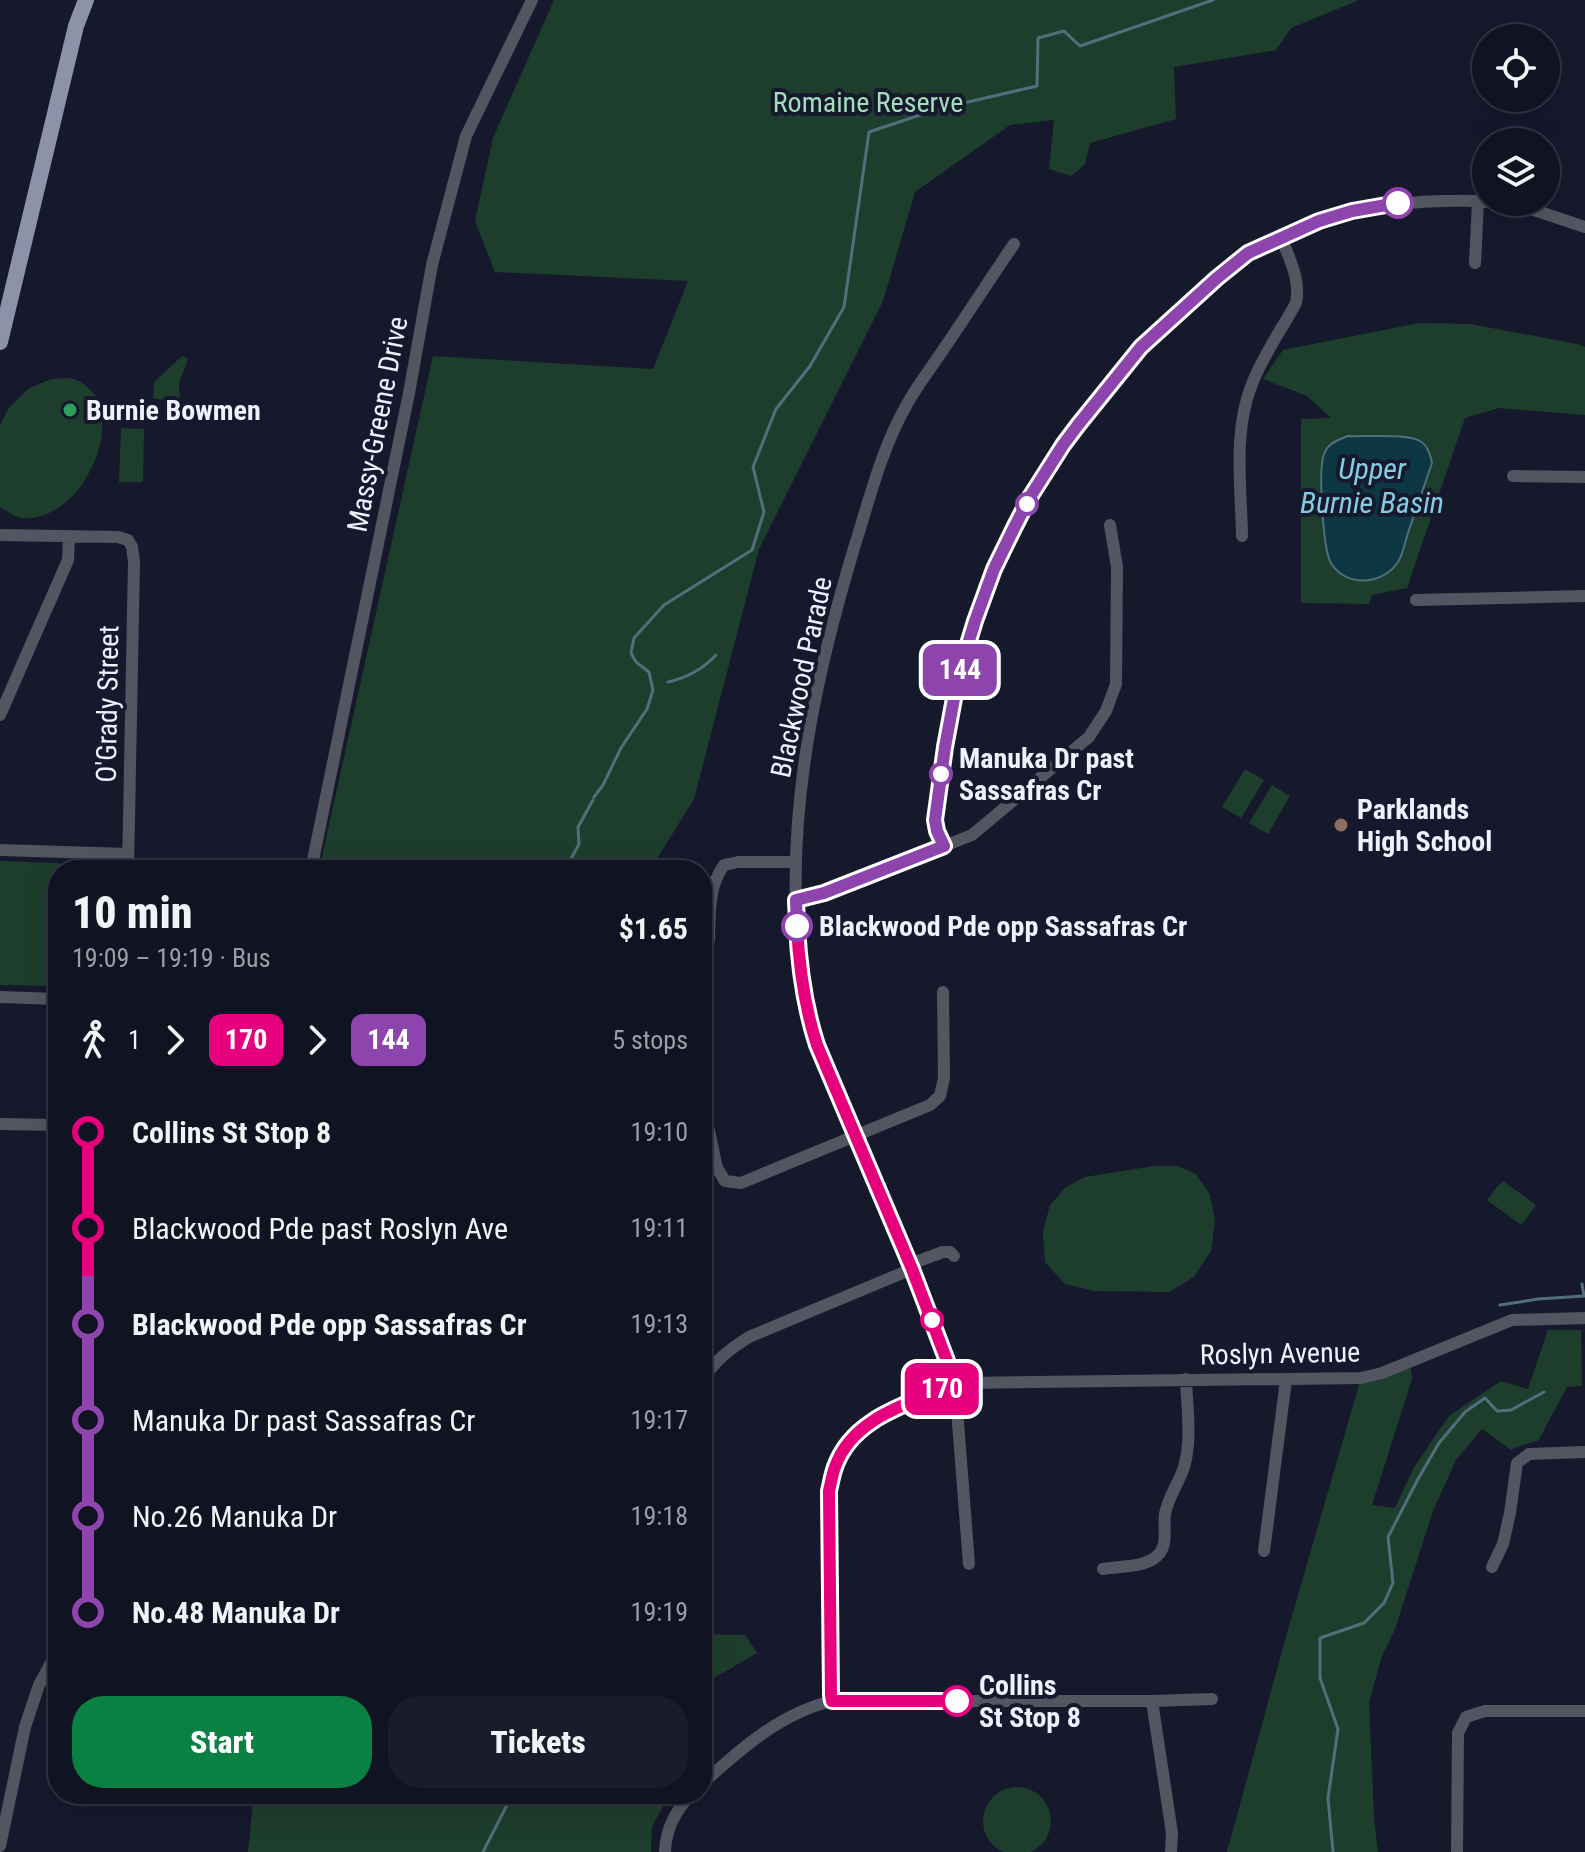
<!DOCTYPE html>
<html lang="en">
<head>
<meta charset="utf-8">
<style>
	body { margin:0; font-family:"Roboto Condensed",sans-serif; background:#191c2a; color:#f1f3f6; height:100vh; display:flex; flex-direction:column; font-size:30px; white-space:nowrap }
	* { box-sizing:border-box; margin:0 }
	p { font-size:26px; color:#9c9ea5 }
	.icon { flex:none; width:44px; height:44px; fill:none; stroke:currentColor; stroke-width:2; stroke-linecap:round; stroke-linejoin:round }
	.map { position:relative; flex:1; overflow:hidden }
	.details { position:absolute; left:48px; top:860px; width:664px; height:944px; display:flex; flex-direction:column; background:#101321; border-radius:32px; box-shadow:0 8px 32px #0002,0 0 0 2px #30323f }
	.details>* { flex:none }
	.badge { padding:0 16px; border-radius:12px; font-size:28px; line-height:52px }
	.buttons { position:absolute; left:1472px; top:24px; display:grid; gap:16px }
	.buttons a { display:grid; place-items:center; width:88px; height:88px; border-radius:50%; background:#101321; box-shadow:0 8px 32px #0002,0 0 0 2px #30323f; font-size:40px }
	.map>.badge { position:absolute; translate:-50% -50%; box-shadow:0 0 0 4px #fff }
	.legs { display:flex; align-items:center; gap:12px; height:88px; padding:0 24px; font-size:26px }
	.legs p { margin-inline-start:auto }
	.summary { display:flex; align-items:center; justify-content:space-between; height:136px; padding:0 24px }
	h1 { font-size:44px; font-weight:800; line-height:60px }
	.button { display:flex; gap:16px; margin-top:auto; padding:16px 24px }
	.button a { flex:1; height:92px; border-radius:32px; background:#0b8043; color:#fff; font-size:32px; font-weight:800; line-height:92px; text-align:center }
	.button a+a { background:#191c2a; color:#f1f3f6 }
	ul { padding:0 24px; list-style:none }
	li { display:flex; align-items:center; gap:28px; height:96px; font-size:30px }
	li i { display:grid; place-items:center; width:12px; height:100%; margin:0 10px; background:currentColor }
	li i::after { content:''; width:20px; height:20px; margin:-10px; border:6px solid; border-radius:50%; background:#101321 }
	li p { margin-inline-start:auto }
	li:first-child i { background:linear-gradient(#0000 50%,currentColor 0) }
	li:last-child i { background:linear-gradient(currentColor 50%,#0000 0) }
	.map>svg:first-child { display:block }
	.green { fill:#1e3e2d }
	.water { fill:#0d3743; stroke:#506f7b; stroke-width:2 }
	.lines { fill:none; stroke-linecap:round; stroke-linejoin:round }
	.stream { stroke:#506f7b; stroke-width:3 }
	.minor { stroke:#535660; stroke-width:12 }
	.major { stroke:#8c92a7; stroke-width:16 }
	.line-1-casing { stroke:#fff; stroke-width:18 }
	.line-2-casing { stroke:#fff; stroke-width:18 }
	.line-1 { stroke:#e6007e; stroke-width:12 }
	.line-2 { stroke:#8e44ad; stroke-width:12 }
	.stop-2-dot { fill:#fff; stroke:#8e44ad; stroke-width:4 }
	.leisure-dot { fill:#2e9e5b; stroke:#16192c; stroke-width:3 }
	.education-dot { fill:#8d6e63; stroke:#16192c; stroke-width:3 }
	.stop-1-dot { fill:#fff; stroke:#e6007e; stroke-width:4 }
	.labels { text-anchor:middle; stroke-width:8; stroke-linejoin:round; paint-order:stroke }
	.park-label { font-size:28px; fill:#a1debb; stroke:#16192c }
	.poi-label { font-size:28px; font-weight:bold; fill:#eef1ff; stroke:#16192c; text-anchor:start }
	.street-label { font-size:28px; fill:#eef1ff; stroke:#16192c }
	.stop-label { font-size:28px; font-weight:bold; fill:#eef1ff; stroke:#16192c; text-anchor:start }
	.water-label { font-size:30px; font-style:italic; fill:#84cce3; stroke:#16192c }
</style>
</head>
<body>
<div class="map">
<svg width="1585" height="1852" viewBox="0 0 1585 1852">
	<rect width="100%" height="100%" fill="#16192c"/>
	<path class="green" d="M 554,0 L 1359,0 L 1291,28 L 1276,50 L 1174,67 L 1176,119 L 1090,143 L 1085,164 L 1071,176 L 1049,169 L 1054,120 L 1010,125 L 915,192 L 883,301 L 759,549 L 694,799 L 650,870 L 319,870 L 433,356 L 653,369 L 688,281 L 495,272 L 475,221 L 493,138 Z
		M 1419,323 L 1470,324 L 1577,344 L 1585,347 L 1585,415 L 1499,408 L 1465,418 L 1407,588 L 1372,595 L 1369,604 L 1301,603 L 1301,419 L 1331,418 L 1307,396 L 1263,379 L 1283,350 Z
		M 182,356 L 188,359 L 179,383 L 180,403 L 153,398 L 154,382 Z
		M 51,379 C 58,379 69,377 76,380 C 134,404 87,523 22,518 C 15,517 7,511 0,507 L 0,425 L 8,409 L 28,389 Z
		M 121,428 L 144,429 L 143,482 L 119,482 Z
		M 1245,769 L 1264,780 L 1241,818 L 1222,807 Z
		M 1272,785 L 1290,796 L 1268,834 L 1249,823 Z
		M 0,861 L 60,863 L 60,870 L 58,870 L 58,986 L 0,985 Z
		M 1154,1166 L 1178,1166 L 1196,1174 L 1210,1195 L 1215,1221 L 1211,1251 L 1194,1277 L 1169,1292 L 1094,1291 L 1065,1284 L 1045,1262 L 1043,1231 L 1050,1205 L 1066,1187 L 1085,1177 Z
		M 1503,1181 L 1536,1205 L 1523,1223 L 1520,1224 L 1487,1200 L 1500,1183 L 1501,1184 Z
		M 1548,1330 L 1581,1330 L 1582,1386 L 1567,1387 L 1538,1441 L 1522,1445 L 1511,1450 L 1482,1429 L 1456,1460 L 1433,1511 L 1395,1629 L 1382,1656 L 1369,1702 L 1374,1818 L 1378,1852 L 1227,1852 L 1287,1633 L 1361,1378 L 1410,1362 L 1412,1379 L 1372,1505 L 1395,1508 L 1414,1467 L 1449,1416 L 1501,1381 L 1528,1389 Z
		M 702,1634 L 745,1635 L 757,1653 L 702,1685 Z
		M983 1821a34 34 0 1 1 68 0a34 34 0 1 1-68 0Z
		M 254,1794 L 635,1794 L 663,1806 L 652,1827 L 651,1852 L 248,1852 Z"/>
	<path class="water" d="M 1348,436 C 1364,437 1407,433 1420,441 C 1428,446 1430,454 1432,463 C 1424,486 1416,510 1408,533 C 1405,542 1403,554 1398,562 C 1383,585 1346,588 1331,563 C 1323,550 1318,469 1324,454 C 1328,443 1338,440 1348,436 Z"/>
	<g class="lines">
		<path class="stream" d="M 668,682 C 686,678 703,669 716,655
			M 594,797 L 603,785 L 621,748 L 647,709 L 653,690 L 649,672 L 636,662 L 631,653 L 634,638 L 664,605 L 752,550 L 764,512 L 753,467 L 776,409 L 810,366 L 844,307 L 869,132 L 938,109 L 1037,86 L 1038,38 L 1064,31 L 1080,46 L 1213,0
			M 565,870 L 579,844 L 578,827 L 593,800
			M 1500,1305 L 1538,1299 L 1584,1296 L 1582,1284
			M 483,1852 L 508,1803 L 510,1794
			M 1333,1852 L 1328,1798 L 1338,1729 L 1320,1678 L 1320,1638 L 1364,1623 L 1384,1603 L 1393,1583 L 1388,1537 L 1418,1479 L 1439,1443 L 1465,1412 L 1485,1398 L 1497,1411 L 1511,1410 L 1544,1392"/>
		<path class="minor" d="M 1488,202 L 1531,209 L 1585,227
			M 1475,263 L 1478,201
			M 1513,476 L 1585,477
			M 0,535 L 118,537 L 128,540 L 132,547 L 134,562 L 128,870
			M 1242,536 C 1241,486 1233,431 1252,384 C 1263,355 1282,329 1296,303 C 1301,280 1289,258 1281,237
			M 1416,600 L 1585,596
			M 0,715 L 68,560 L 69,536
			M 944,846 L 937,831 L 935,820 C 946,733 960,647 995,567 C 1023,504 1060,446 1103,392 C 1116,376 1128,360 1142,346 C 1158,330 1175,315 1191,301 C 1209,285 1227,267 1247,254 C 1260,246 1276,239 1291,233 C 1340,212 1390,202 1444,201 C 1458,201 1472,200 1486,202
			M 0,850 L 128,854
			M 311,870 L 409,393 L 432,265 L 466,136 L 532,0
			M 796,900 L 824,893 L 972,835 L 1089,737 L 1106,711 L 1116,684 L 1117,567 L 1110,525
			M 709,940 C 710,913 708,887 724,865 L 738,862 L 795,862
			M 0,997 L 58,999
			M 702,1098 L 717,1168 L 725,1181 L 741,1183 L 930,1105 L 940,1096 L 944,1078 L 943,992
			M 0,1124 L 58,1125
			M 910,1264 L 943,1252 L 950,1252 L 954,1256
			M 952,1374 L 912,1269 L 817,1045 C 802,997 798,957 796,907 C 792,784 819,665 854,548 C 869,501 881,450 906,406 C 917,386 931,368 943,350 C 967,315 990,279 1014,244
			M 702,1381 C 714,1361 730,1349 749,1337 L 912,1269
			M 965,1383 L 1361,1378 L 1382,1373 L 1512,1320 L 1585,1318
			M 956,1397 L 969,1564
			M 1264,1551 L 1286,1380
			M 1492,1567 L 1503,1544 L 1510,1513 L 1517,1463 L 1529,1454 L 1585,1452
			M 1103,1569 C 1120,1566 1144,1568 1157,1556 C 1169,1545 1163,1528 1165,1514 C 1168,1497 1179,1483 1184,1467 C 1192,1440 1187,1407 1186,1379
			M 832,1701 L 830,1684 L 829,1491 C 833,1477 836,1463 843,1450 C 863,1417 908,1403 942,1389
			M 1152,1701 L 1172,1833 L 1171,1852
			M 702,1784 C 740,1749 781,1713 832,1701 L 1152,1701 L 1212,1699
			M 0,1846 L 25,1727 L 39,1685 L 58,1650
			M 665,1852 C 666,1828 675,1812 691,1794
			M 1457,1852 L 1458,1733 L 1466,1717 L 1485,1711 L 1585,1711"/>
		<path class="major" d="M 0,342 L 76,26 L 86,0"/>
	</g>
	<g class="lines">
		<g class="line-1-casing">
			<path id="line-1" d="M 797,926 C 799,967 804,1005 817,1045 L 912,1269 L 952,1374 L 945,1378 L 942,1389 C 901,1406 851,1421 835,1467 C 832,1475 831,1483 829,1491 L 831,1695 L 832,1701 L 957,1701"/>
		</g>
		<g class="line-2-casing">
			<path id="line-2" d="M 797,926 L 796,900 L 824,893 L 944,846 L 937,831 L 935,820 L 945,747 L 958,677 L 975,621 L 994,569 L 1015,526 L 1030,497 L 1063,445 L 1078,425 L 1141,347 L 1217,278 L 1248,253 L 1319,221 L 1352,211 L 1398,203"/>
		</g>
		<use href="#line-1" class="line-1"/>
		<use href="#line-2" class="line-2"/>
	</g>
	<g class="stop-2-dot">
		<circle cx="1398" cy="203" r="14"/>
		<circle cx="1027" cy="504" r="10"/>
		<circle cx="941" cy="774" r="10"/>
		<circle cx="797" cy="926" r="14"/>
	</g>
	<circle class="leisure-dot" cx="70" cy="410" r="8"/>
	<circle class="education-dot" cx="1341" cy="825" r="8"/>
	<g class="stop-1-dot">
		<circle cx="932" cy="1320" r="10"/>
		<circle cx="957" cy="1701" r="14"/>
	</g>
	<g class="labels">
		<g class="park-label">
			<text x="868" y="112">Romaine Reserve</text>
		</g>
		<g class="poi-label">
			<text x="86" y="420">Burnie Bowmen</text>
			<text x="1357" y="819">Parklands<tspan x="1357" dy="32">High School</tspan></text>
		</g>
		<g class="street-label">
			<text transform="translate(377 424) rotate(-79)" y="10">Massy-Greene Drive</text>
			<text transform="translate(801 677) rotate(-78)" y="10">Blackwood Parade</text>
			<text transform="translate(107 704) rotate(-89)" y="10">O'Grady Street</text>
			<text transform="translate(1280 1353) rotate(-1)" y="10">Roslyn Avenue</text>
		</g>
		<g class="stop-label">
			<text x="959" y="768">Manuka Dr past<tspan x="959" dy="32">Sassafras Cr</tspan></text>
			<text x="819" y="936">Blackwood Pde opp Sassafras Cr</text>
			<text x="979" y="1695">Collins<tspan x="979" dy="32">St Stop 8</tspan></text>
		</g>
		<g class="water-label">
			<text x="1372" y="479">Upper<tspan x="1372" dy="34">Burnie Basin</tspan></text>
		</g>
	</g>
</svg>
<div class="buttons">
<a><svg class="icon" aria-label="locate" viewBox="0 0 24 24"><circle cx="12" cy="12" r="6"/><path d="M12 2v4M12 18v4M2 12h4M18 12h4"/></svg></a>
<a><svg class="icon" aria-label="layers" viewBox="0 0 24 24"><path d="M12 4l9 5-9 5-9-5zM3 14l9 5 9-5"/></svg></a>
</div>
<b class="badge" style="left:942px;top:1389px;background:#e6007e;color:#fff">170</b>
<b class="badge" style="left:960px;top:670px;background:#8e44ad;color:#fff">144</b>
<section class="details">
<div class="summary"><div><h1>10 min</h1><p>19:09 – 19:19 · Bus</p></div><b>$1.65</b></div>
<div class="legs"><svg class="icon" aria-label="walk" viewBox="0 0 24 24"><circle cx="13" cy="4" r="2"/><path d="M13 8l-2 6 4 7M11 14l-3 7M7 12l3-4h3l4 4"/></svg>1<svg class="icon" aria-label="forward" viewBox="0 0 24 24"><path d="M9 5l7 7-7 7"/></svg><b class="badge" style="background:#e6007e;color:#fff">170</b><svg class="icon" aria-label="forward" viewBox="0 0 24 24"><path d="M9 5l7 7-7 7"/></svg><b class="badge" style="background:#8e44ad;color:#fff">144</b><p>5 stops</p></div>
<ul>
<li><i style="color:#e6007e"></i><b>Collins St Stop 8</b><p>19:10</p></li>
<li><i style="color:#e6007e"></i><span>Blackwood Pde past Roslyn Ave</span><p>19:11</p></li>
<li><i style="color:#8e44ad"></i><b>Blackwood Pde opp Sassafras Cr</b><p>19:13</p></li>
<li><i style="color:#8e44ad"></i><span>Manuka Dr past Sassafras Cr</span><p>19:17</p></li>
<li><i style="color:#8e44ad"></i><span>No.26 Manuka Dr</span><p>19:18</p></li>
<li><i style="color:#8e44ad"></i><b>No.48 Manuka Dr</b><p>19:19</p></li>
</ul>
<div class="button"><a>Start</a><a>Tickets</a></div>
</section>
</div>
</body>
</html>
